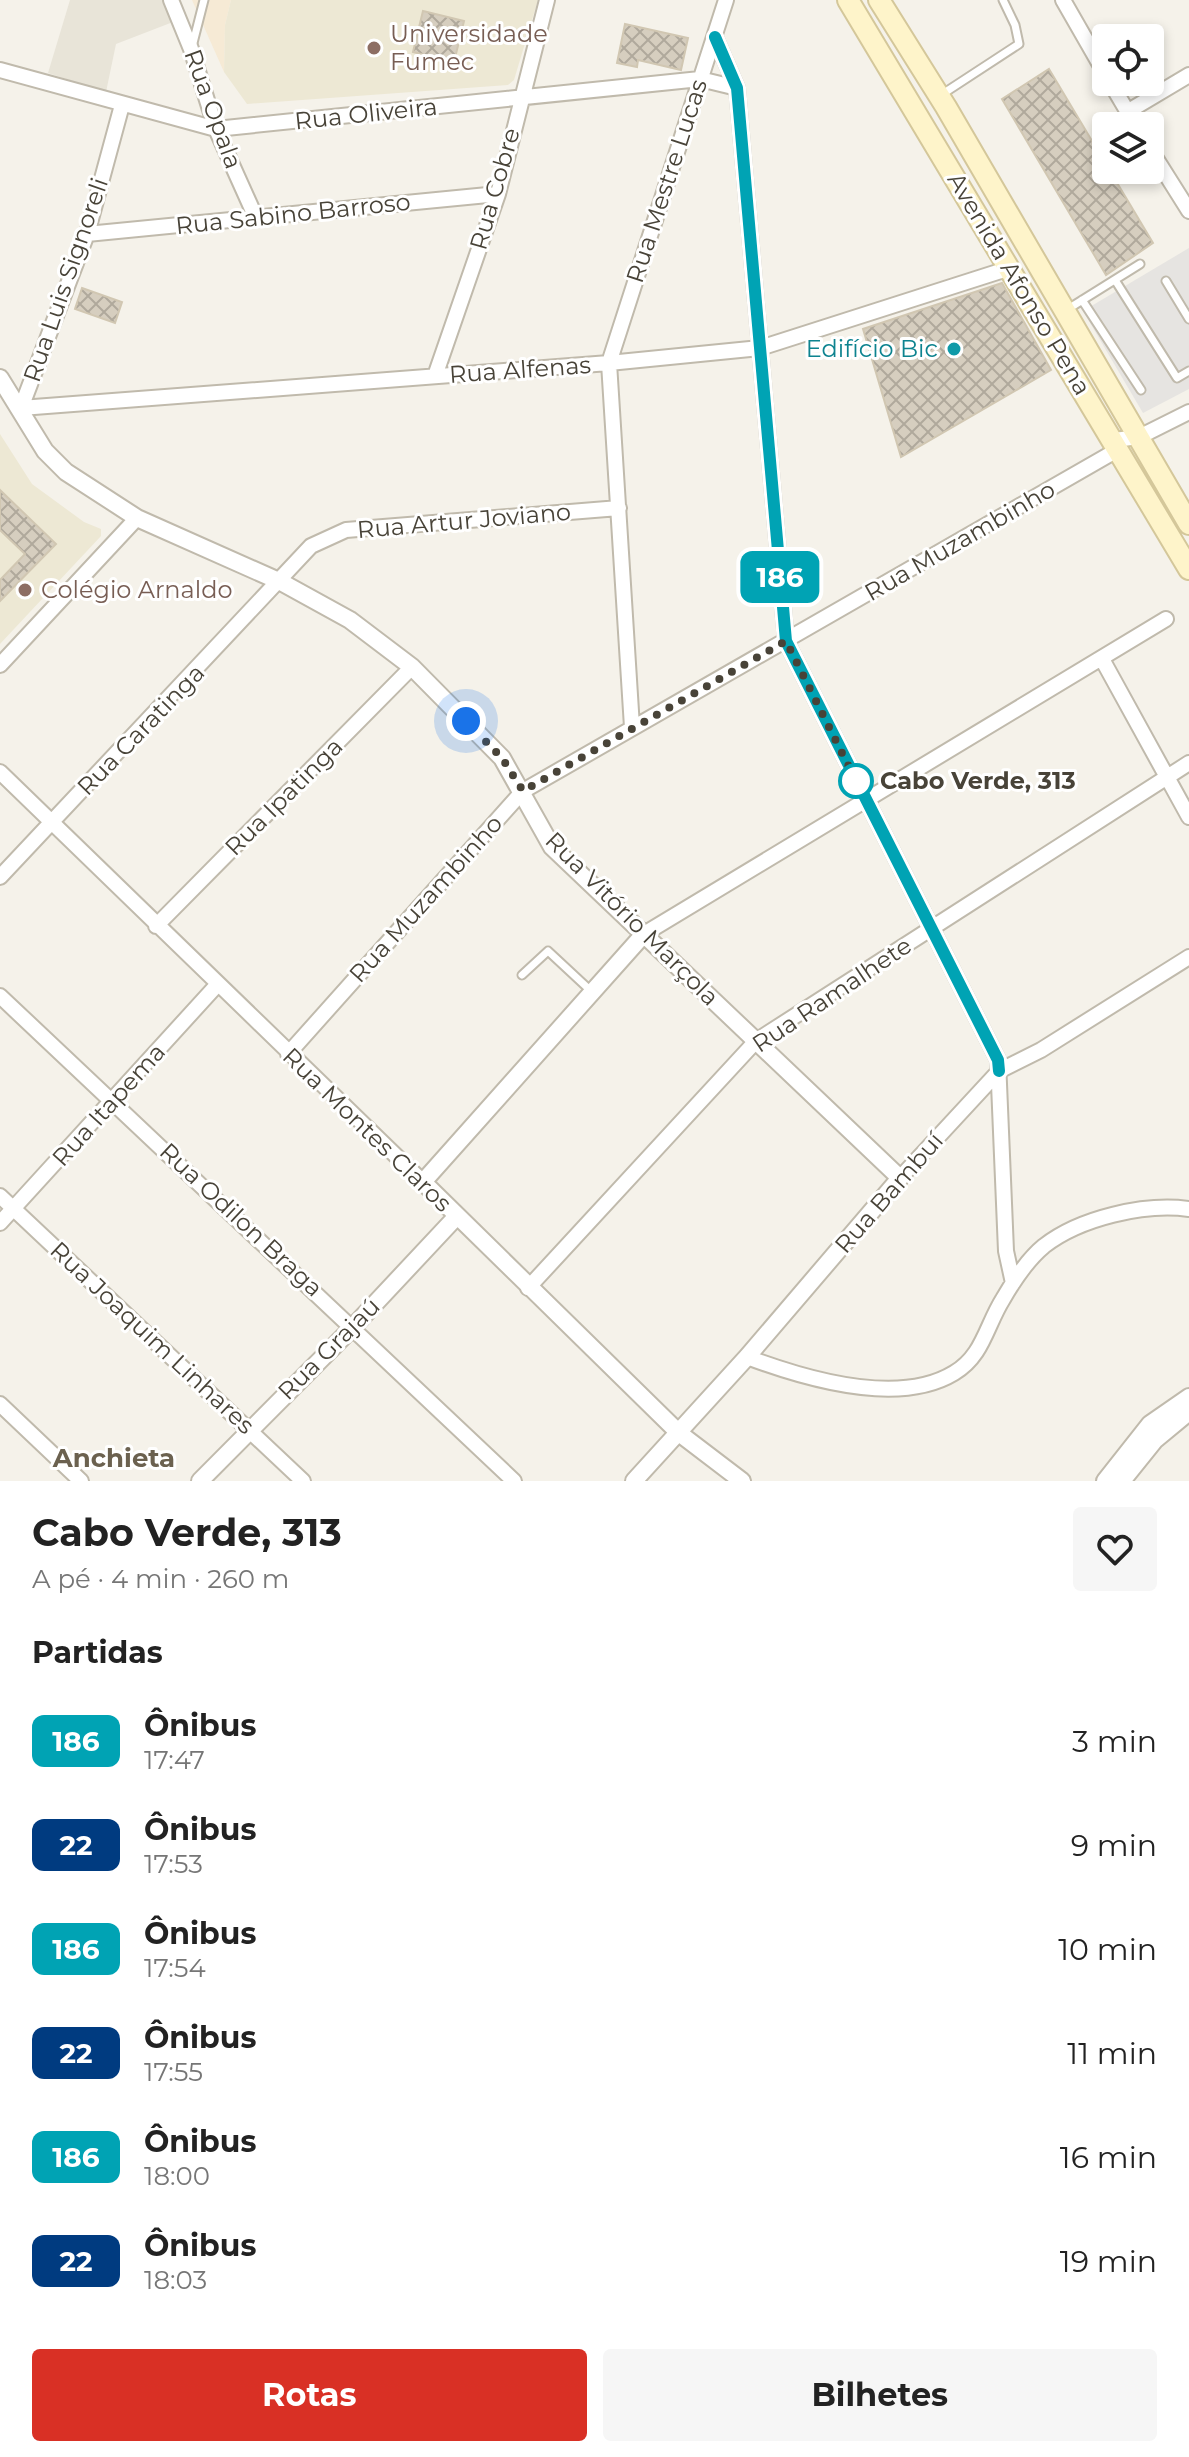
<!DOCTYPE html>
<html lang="pt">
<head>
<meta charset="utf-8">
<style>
	body { margin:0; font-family:Montserrat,sans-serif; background:#f6f6f6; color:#222; height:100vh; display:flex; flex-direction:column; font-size:30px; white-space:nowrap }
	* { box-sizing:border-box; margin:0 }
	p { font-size:26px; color:#767676 }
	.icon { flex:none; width:44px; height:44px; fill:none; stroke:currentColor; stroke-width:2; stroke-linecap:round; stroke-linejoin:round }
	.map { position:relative; height:1481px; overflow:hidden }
	.panel { display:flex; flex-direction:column; background:#fff; flex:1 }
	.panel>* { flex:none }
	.badge { padding:0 16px; border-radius:12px; font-size:28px; line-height:52px }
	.controls { position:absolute; left:1092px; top:24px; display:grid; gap:16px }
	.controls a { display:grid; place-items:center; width:72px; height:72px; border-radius:8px; background:#fff; box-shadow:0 4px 12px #0003; font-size:40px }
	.you { position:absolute; width:40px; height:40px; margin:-20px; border:6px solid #fff; border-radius:50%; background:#1a73e8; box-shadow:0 0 0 12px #1a73e833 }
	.map>.badge { position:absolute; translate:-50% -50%; box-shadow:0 0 0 4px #fff }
	h2 { padding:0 32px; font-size:30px; line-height:72px }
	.round { display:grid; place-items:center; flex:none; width:84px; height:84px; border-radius:8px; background:#f6f6f6 }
	.headline { display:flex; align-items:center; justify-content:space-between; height:136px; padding:0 32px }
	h1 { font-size:38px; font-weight:700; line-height:60px }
	.primary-button { display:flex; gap:16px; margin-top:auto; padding:16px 32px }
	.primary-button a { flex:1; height:92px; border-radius:8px; background:#d93025; color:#fff; font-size:32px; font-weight:700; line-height:92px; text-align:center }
	.primary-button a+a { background:#f6f6f6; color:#222 }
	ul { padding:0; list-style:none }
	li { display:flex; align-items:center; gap:24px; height:104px; padding:0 32px }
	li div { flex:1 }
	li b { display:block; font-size:30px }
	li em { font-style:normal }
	li .badge { min-width:88px; font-weight:700; text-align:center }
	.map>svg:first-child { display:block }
	.residential { fill:#e8e4d8 }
	.commercial { fill:#f6ead5 }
	.education { fill:#ede8d4 }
	.parking { fill:#e6e4e1 }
	.building { fill:url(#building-cross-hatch); stroke:#d1c7b2; stroke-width:2 }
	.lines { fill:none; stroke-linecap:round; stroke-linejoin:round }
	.service-casing { stroke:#c0baac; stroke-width:11 }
	.minor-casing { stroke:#c0baac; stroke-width:18 }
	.tertiary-casing { stroke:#c0baac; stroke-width:20 }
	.secondary-casing { stroke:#d4c79a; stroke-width:24 }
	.service { stroke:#fff; stroke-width:7 }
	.minor { stroke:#fff; stroke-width:14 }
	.tertiary { stroke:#fff; stroke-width:16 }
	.secondary { stroke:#fef4ca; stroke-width:20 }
	.line-casing { stroke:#fff; stroke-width:18 }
	.line { stroke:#00a3b4; stroke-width:12 }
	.walk { stroke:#484338; stroke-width:8; stroke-dasharray:0 14.4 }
	.education-dot { fill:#8d6e63; stroke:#fff; stroke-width:3 }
	.culture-dot { fill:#0f9aa8; stroke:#fff; stroke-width:3 }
	.stop-dot { fill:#fff; stroke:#00a3b4; stroke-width:4 }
	.labels { text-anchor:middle; stroke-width:6; stroke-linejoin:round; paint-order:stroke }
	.education-label { font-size:24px; fill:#785e54; stroke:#fff; text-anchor:start }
	.street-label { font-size:24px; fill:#484338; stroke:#fff }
	.culture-label { font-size:24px; fill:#0d838f; stroke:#fff; text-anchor:end }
	.stop-label { font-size:24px; font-weight:bold; fill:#484338; stroke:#fff; text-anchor:start }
	.neighbourhood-label { font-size:26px; font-weight:bold; fill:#6b614f; stroke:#fff }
</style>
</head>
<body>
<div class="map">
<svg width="1189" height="1481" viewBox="0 0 1189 1481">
	<defs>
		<pattern id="building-cross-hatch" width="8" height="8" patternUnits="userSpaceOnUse" patternTransform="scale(2)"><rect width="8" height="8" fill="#d6cebf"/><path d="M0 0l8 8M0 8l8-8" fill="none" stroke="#b0a99c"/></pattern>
	</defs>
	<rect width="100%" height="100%" fill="#f5f2ea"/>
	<path class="residential" d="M 70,0 L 163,0 L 173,22 L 116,44 L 106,92 L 48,73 Z"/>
	<path class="commercial" d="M 192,0 L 231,0 L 225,25 L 224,72 Z"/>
	<path class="education" d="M 231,0 L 538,0 L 514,80 L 508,85 L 247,104 L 224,72 L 225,25 Z
		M 0,434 L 32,484 L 84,522 L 101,529 L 101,536 L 0,644 Z"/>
	<path class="parking" d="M 1189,248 L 1189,389 L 1143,413 L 1083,311 Z"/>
	<path class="building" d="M 423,11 L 464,21 L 454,62 L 413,52 Z
		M 625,24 L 688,38 L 681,70 L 638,60 L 637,67 L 617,63 Z
		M 1049,69 L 1153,243 L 1106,275 L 1002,99 Z
		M 1002,283 L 1051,370 L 901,457 L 863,329 Z
		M 82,288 L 122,302 L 115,323 L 75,309 Z
		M 0,490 L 56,544 L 0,601 L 0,580 L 25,554 L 0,530 Z"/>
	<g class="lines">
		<g class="service-casing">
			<path id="service" d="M 192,47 L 204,0
				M 941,95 L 1019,44 L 1015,25 L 1003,0
				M 1115,280 L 1177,378 L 1189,371
				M 1166,281 L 1189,319
				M 1082,300 L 1141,390
				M 1068,309 L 1140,264
				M 522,975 L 548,951 L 591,991"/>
		</g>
		<g class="minor-casing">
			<path id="minor" d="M 171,0 L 191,49 L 216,129 L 256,218
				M 1063,0 L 1106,75
				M 715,37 L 737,88 L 786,641 L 998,1060 L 1006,1251 L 1013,1283
				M 0,70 L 216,129 L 700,79 L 737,88
				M 1110,82 L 1136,126
				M 122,105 L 87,234 L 21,408 L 609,363 L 760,348 L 1007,269
				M 1127,112 L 1189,75
				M 1150,149 L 1189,211
				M 87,234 L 498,194
				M 435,376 L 498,194 L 547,0
				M 1114,440 L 1139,437 L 1189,412
				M 1102,659 L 1189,817
				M 0,665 L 137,518
				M 632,727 L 609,363 L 726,0
				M 0,772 L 423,1182
				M 0,877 L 311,546 L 346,530 L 619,508
				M 156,926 L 412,667
				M 644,934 L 1166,619
				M 0,996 L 514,1481
				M 288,1054 L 523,791 L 1119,449
				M 900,1178 L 999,1071 L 1041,1050 L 1189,957
				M 0,1196 L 303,1481
				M 0,1223 L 217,985
				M 528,1288 L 756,1041 L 1189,763
				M 747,1357 C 803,1378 898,1407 954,1373 C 983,1356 986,1326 1003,1299 C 1014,1280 1027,1260 1044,1246 C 1080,1218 1144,1203 1189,1209
				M 0,1404 L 81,1481"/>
		</g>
		<g class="tertiary-casing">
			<path id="tertiary" d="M 0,378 L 45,451 L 66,472 L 137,518 L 281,582 L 350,620 L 412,667 L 502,758 L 552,847 L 900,1178 L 747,1357 L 634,1481
				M 644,934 L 423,1182 L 679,1433 L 742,1481
				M 200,1481 L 354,1326 L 457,1216
				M 1105,1481 L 1150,1424 L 1189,1397
				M 1122,1481 L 1155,1440 L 1189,1412"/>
		</g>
		<g class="secondary-casing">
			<path id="secondary" d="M 848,0 L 1189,569
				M 879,0 L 946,107 L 1189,524"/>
		</g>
		<use href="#service" class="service"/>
		<use href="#minor" class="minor"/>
		<use href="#tertiary" class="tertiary"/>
		<use href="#secondary" class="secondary"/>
	</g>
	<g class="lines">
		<g class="line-casing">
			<path id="line" d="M 715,37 L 737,88 L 786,641 L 998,1060 L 999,1071"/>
		</g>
		<use href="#line" class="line"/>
		<path class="walk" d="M 466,721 L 502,758 L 523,791 L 786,641 L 856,781"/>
	</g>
	<g class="education-dot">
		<circle cx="374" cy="48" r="8"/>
		<circle cx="25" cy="590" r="8"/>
	</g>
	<circle class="culture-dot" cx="954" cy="349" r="8"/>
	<circle class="stop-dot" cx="856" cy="781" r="16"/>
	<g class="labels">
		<g class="education-label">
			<text x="390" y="42">Universidade<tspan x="390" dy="28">Fumec</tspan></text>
			<text x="41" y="598">Colégio Arnaldo</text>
		</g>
		<g class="street-label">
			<text transform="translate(213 109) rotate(70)" y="8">Rua Opala</text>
			<text transform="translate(366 114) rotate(-6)" y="8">Rua Oliveira</text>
			<text transform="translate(667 181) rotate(-72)" y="8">Rua Mestre Lucas</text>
			<text transform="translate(495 189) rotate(-74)" y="8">Rua Cobre</text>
			<text transform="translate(293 214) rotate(-6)" y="8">Rua Sabino Barroso</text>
			<text transform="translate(66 280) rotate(-71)" y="8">Rua Luis Signoreli</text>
			<text transform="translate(1019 284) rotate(59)" y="8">Avenida Afonso Pena</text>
			<text transform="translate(520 370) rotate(-4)" y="8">Rua Alfenas</text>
			<text transform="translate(464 521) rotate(-5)" y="8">Rua Artur Joviano</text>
			<text transform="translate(960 541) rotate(-30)" y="8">Rua Muzambinho</text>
			<text transform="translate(141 730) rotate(-46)" y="8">Rua Caratinga</text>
			<text transform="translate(284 797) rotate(-45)" y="8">Rua Ipatinga</text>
			<text transform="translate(426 899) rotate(-48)" y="8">Rua Muzambinho</text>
			<text transform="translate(632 919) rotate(45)" y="8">Rua Vitório Marçola</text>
			<text transform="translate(832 995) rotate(-34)" y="8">Rua Ramalhete</text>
			<text transform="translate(109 1105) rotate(-48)" y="8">Rua Itapema</text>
			<text transform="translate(367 1130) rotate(44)" y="8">Rua Montes Claros</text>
			<text transform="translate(889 1193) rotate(-49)" y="8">Rua Bambuí</text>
			<text transform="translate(241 1220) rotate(43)" y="8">Rua Odilon Braga</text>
			<text transform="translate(152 1338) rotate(43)" y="8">Rua Joaquim Linhares</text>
			<text transform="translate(329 1349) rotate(-45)" y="8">Rua Grajaú</text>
		</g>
		<g class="culture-label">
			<text x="938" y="357">Edifício Bic</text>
		</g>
		<g class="stop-label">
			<text x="880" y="789">Cabo Verde, 313</text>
		</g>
		<g class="neighbourhood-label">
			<text x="114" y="1467">Anchieta</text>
		</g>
	</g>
</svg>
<div class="controls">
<a><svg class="icon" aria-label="locate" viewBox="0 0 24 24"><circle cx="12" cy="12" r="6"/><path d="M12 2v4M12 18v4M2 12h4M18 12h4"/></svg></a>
<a><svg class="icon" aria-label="layers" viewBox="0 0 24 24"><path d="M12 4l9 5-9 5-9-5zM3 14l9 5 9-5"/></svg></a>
</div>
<div class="you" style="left:466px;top:721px"></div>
<b class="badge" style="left:780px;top:577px;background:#00a3b4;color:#fff">186</b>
</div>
<section class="panel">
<div class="headline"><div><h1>Cabo Verde, 313</h1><p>A pé · 4 min · 260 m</p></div><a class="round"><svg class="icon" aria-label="heart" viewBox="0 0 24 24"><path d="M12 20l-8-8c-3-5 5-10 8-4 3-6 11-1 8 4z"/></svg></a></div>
<h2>Partidas</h2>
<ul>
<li><span class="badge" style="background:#00a3b4;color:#fff">186</span><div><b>Ônibus</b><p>17:47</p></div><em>3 min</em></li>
<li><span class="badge" style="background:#003b80;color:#fff">22</span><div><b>Ônibus</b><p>17:53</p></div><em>9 min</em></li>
<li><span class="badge" style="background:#00a3b4;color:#fff">186</span><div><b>Ônibus</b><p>17:54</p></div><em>10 min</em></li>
<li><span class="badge" style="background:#003b80;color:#fff">22</span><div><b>Ônibus</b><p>17:55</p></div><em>11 min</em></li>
<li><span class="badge" style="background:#00a3b4;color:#fff">186</span><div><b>Ônibus</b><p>18:00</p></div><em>16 min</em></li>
<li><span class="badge" style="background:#003b80;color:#fff">22</span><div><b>Ônibus</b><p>18:03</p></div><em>19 min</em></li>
</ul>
<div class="primary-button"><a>Rotas</a><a>Bilhetes</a></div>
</section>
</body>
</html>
